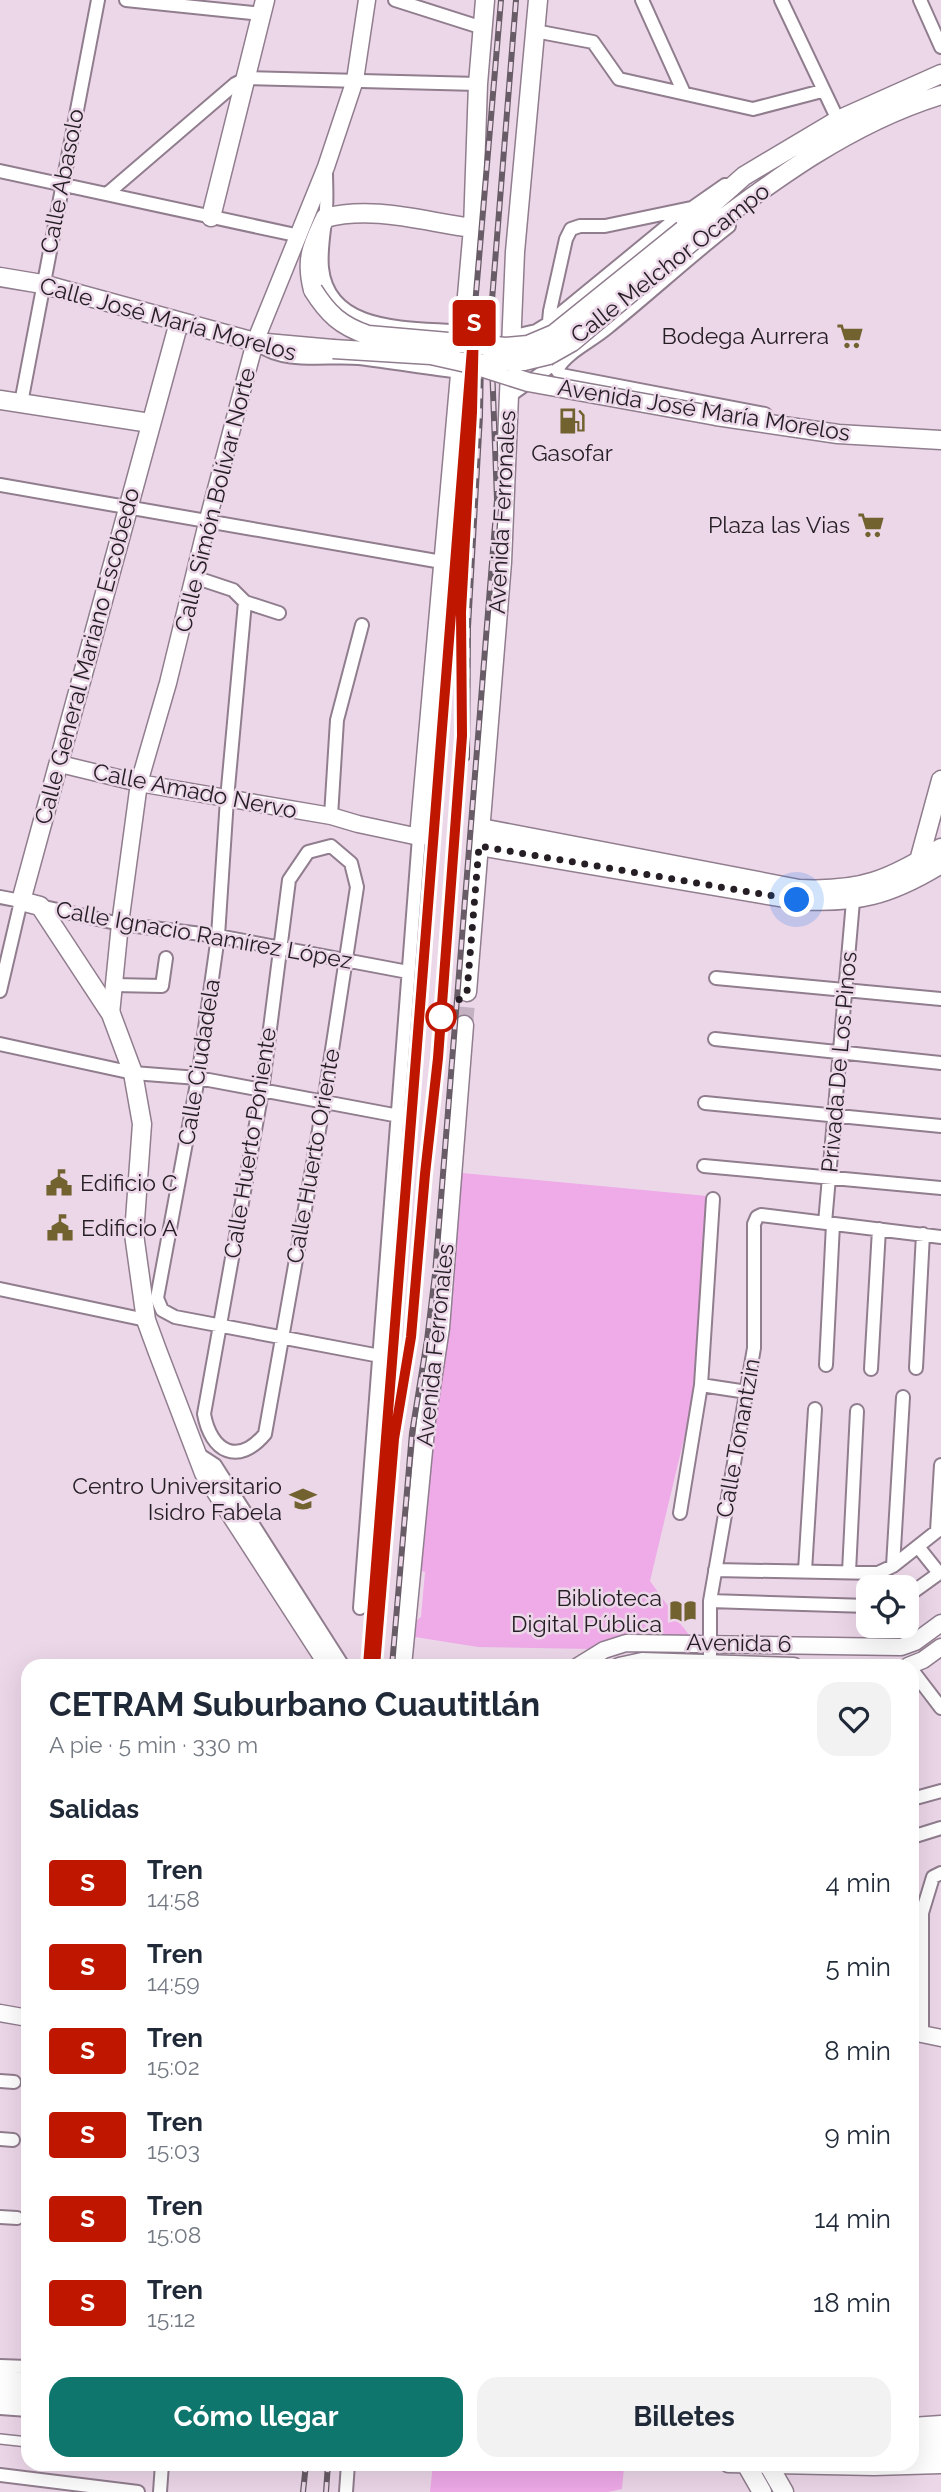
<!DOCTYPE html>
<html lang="es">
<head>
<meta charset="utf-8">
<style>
	body { margin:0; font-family:Raleway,sans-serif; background:#f2f2f3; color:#1f2937; height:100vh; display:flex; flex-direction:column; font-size:26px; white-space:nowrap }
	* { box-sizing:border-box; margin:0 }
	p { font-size:23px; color:#747a83 }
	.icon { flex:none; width:38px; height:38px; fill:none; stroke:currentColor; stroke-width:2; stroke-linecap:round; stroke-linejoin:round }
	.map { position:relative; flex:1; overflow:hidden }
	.panel { position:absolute; left:21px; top:1659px; width:898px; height:812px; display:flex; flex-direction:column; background:#fff; border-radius:21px; box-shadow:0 7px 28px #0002 }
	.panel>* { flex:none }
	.badge { padding:0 14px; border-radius:5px; font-size:24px; line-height:46px }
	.buttons { position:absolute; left:856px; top:1575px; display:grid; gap:14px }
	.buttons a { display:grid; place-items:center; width:63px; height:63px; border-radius:14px; background:#fff; box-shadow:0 7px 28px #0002; font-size:35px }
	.you { position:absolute; width:35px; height:35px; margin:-18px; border:5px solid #fff; border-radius:50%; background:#1a73e8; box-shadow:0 0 0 10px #1a73e833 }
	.map>.badge { position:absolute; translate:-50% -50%; box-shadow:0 0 0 4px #fff }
	h2 { padding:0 28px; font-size:26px; line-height:63px }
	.round { display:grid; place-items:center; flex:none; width:74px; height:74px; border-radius:21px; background:#f2f2f3 }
	.headline { display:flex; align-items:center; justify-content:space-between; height:119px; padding:0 28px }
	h1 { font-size:33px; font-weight:700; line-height:52px }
	.action { display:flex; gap:14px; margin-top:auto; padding:14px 28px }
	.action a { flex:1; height:80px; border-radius:21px; background:#0f766e; color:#fff; font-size:28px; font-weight:700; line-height:80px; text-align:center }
	.action a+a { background:#f2f2f3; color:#1f2937 }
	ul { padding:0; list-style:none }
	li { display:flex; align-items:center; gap:21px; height:84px; padding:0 28px }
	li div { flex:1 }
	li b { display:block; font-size:26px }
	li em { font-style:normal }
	li .badge { min-width:77px; font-weight:700; text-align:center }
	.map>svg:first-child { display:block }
	.green { fill:#efaae8 }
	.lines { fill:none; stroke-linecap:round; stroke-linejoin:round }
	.secondary-tunnel { stroke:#c4b2c2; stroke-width:18; stroke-dasharray:18 9; stroke-linecap:butt }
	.pedestrian-casing { stroke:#907d8e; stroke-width:12 }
	.minor-casing { stroke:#907d8e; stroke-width:16 }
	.tertiary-casing { stroke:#907d8e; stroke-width:19 }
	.secondary-casing { stroke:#907d8e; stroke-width:21 }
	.pedestrian { stroke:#fff; stroke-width:9 }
	.minor { stroke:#fff; stroke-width:12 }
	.tertiary { stroke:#fff; stroke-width:16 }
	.secondary { stroke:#fff; stroke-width:18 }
	.rail-casing { stroke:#685c66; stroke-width:6 }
	.rail { stroke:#ecd7e9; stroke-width:3.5; stroke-dasharray:10; stroke-linecap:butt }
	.secondary-bridge-casing { stroke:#907d8e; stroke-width:21; stroke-linecap:butt }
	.secondary-bridge { stroke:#fff; stroke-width:18 }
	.line-casing { stroke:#fff; stroke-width:16 }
	.line { stroke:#bf1600; stroke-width:10 }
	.walk { stroke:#251e24; stroke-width:7; stroke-dasharray:0 12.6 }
	.stop-dot { fill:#fff; stroke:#bf1600; stroke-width:3.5 }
	.labels { text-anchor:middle; stroke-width:5; stroke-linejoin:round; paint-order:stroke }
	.street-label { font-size:23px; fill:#251e24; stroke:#ecd7e9 }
	.poi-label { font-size:23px; fill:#251e24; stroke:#ecd7e9; text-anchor:end }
</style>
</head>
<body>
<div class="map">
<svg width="941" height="2492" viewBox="0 0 941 2492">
	<rect width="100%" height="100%" fill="#ecd7e9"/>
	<path class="green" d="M 462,1173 L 707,1196 L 693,1401 L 650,1581 L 689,1635 L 630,1636 L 593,1649 L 478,1647 L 415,1637 L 417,1620 L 421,1617 L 425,1572 L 420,1571 L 435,1407 L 450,1330 Z
		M 433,2464 L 599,2464 L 624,2467 L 622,2489 L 608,2492 L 430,2492 Z"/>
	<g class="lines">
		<path class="secondary-tunnel" d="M 464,1025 L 467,992"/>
		<g class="pedestrian-casing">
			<path id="pedestrian" d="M 0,2439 L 28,2442"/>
		</g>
		<g class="minor-casing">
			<path id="minor" d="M 126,0 L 262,14
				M 395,0 L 483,28
				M 642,0 L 684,93
				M 781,0 L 838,120
				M 920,0 L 941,47
				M 535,31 L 593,42 L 619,79 L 753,109 L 822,91
				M 0,171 L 300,236
				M 326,171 C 326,183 327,196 326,209 C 325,228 320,248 322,268 C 329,335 414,327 464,332
				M 108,193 L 235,84 L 247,78 L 478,84
				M 729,226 C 687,259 648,295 607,328 C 592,341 565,353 557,370 L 561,375 L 765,414
				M 510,337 L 536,331 L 549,323 L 672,222 L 725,185
				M 258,344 C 285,365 327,355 359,358 C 393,362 427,368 461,372
				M 508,397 L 547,369 L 545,362 L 550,311 L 566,239 L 571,229 L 580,226 L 605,226 L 691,208
				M 21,403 L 98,0
				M 0,485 L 442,562
				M 194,577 L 233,590 L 245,602 L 279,613
				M 245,602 L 227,799 L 218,936 L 198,1078 L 157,1298 L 162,1310 L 175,1317 L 380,1356
				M 331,816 L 337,720 L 362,625
				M 331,846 L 351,863 L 357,887 L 324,1102 L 265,1434 C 238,1466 211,1452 204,1414 L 262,1091 L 289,880 L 308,852 Z
				M 0,897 L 21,901 L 0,991
				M 40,906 L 120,924 L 218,936 L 408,972
				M 716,978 L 941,999
				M 114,985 L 162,986 L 166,958
				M 715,1039 L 941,1063
				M 0,1044 L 133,1073 L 198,1078 L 399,1116
				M 705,1103 L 941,1126
				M 704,1166 L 941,1188
				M 825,1223 L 853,901
				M 0,1289 L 146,1320
				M 826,1365 L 833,1224
				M 916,1368 L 923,1234
				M 871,1369 L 879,1229
				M 701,1385 L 747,1392
				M 198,1454 L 215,1465 L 343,1666
				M 680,1513 L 701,1385 L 713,1199
				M 937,1531 L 941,1465
				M 919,1548 L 939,1573
				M 893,1566 L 903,1397
				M 715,1570 L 878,1573 L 893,1566 L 941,1528
				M 805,1571 L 815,1409
				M 849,1572 L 857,1411
				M 906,1597 L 941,1572
				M 710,1601 L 868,1606
				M 360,1608 L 419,837
				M 710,1663 L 710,1601 L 754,1348 L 754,1224 L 757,1217 L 761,1215 L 941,1237
				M 912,1670 L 941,1708
				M 912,1799 L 941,1791
				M 912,1837 L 941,1828
				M 922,2034 L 922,1913 L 933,1877 L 941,1873
				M 0,2081 L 14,2082
				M 0,2139 L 13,2140
				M 0,2217 L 17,2218
				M 0,2366 L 28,2367
				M 0,2408 L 28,2410
				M 0,2475 L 138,2492
				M 160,2492 L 162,2464
				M 346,2492 L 348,2464"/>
		</g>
		<g class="tertiary-casing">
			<path id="tertiary" d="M 60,764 L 139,783 L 331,816 L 358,824 L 419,837
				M 111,1014 L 120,924 L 139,783 L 168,683 L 207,523 L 255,342 L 326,167 L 355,80 L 367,0
				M 578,1666 L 604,1650 L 626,1643 L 901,1647 L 915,1642 L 941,1623
				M 619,1666 L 642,1661 L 794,1666
				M 908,1666 L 923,1660 L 941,1647
				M 0,2013 L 28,2018
				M 912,2032 L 941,2038
				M 912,2426 L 941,2424
				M 728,2464 L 874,2467 L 941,2465"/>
		</g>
		<g class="secondary-casing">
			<path id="secondary" d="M 211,217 L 265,0
				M 683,230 L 744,176 L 838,120 L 941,74
				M 695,239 C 771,182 849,123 941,95
				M 0,277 L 42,284 L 255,342 L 333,349
				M 313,290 C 305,259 312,246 325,218 C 373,205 425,222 473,228
				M 179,322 L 21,901 L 40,906 L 111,1014 L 133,1073 L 142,1124 L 134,1234 L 146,1320 L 157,1350 L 204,1473 L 329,1666
				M 0,400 L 150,423
				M 716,416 L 838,434 L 941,440
				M 481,828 L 799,889 C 863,892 887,880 941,848
				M 419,837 L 473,228 L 478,84 L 485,0
				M 479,846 L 797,900 C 856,904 891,895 941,864
				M 917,868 L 941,780
				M 467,992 L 502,562 L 515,252 L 538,0
				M 402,1666 L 426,1420 L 440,1328 L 464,1025
				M 0,2380 L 28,2382
				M 0,2394 L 28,2396
				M 912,2441 L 941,2439
				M 912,2454 L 941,2453
				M 746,2464 L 762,2492
				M 768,2464 L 784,2492"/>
		</g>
		<use href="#pedestrian" class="pedestrian"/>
		<use href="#minor" class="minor"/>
		<use href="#tertiary" class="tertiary"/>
		<use href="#secondary" class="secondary"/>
		<g class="rail-casing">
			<path id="rail" d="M 467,758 L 468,627 L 480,416 L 481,356
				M 396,1425 L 411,1337 L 425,1174 L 438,1058 L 461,746
				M 368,1666 L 466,411 L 501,0
				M 392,1666 L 412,1433 L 427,1340 L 435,1274 L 497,500 L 491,338 L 492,300 L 516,0
				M 303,2492 L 306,2464
				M 326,2492 L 328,2464"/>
		</g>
		<use href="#rail" class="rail"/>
		<g class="secondary-bridge-casing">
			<path id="secondary-bridge" d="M 313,290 C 328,314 341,326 368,335 L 506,347 L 528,345 L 554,334 L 683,230
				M 333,349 L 431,355 L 471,364 L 524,361 L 549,355 L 572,342 L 695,239
				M 484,368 L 528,382 L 716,416"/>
		</g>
		<use href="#secondary-bridge" class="secondary-bridge"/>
	</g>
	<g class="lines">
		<g class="line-casing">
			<path id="line" d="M 368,1666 L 474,323 L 472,412 L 461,612 L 462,736 L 438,1058 L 425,1174 L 411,1337 L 394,1439 L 375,1666"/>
		</g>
		<use href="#line" class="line"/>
		<path class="walk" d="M 441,1017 L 467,992 L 479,846 L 797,900"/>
	</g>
	<defs>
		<g id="supermarket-bare" transform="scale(2.1)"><path d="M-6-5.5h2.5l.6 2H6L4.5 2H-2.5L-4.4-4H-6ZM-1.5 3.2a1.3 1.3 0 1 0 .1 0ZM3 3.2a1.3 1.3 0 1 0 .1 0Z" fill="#726230" stroke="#ecd7e9" stroke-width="2.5" paint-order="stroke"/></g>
		<g id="fuel-bare" transform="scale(2.1)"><path d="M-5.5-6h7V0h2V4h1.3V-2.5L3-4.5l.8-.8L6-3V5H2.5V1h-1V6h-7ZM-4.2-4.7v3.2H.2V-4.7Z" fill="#726230" stroke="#ecd7e9" stroke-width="2.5" paint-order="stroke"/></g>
		<g id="civic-bare" transform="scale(2.1)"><path d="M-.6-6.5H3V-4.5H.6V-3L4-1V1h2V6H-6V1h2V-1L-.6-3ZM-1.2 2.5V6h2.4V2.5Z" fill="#726230" stroke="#ecd7e9" stroke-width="2.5" paint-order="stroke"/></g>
		<g id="university-bare" transform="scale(2.1)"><path d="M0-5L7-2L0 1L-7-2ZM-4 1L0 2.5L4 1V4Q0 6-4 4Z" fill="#726230" stroke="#ecd7e9" stroke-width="2.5" paint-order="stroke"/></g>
		<g id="library-bare" transform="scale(2.1)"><path d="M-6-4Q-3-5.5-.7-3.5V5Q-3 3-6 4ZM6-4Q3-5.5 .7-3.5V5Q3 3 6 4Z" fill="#726230" stroke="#ecd7e9" stroke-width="2.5" paint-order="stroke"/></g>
	</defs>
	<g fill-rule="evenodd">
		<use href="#supermarket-bare" x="850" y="336"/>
		<use href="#fuel-bare" x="572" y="421"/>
		<use href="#supermarket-bare" x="871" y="525"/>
		<use href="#civic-bare" x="59" y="1183"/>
		<use href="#civic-bare" x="60" y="1228"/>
		<use href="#university-bare" x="303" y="1499"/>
		<use href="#library-bare" x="683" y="1611"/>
	</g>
	<circle class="stop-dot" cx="441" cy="1017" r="14"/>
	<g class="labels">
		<g class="street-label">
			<text transform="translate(62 181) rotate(-79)" y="8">Calle Abasolo</text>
			<text transform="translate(670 263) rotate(-38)" y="8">Calle Melchor Ocampo</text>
			<text transform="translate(168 319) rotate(15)" y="8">Calle José María Morelos</text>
			<text transform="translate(704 410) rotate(9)" y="8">Avenida José María Morelos</text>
			<text transform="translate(215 500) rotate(-76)" y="8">Calle Simón Bolívar Norte</text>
			<text transform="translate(502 512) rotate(-87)" y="8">Avenida Ferronales</text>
			<text transform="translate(87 656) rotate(-75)" y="8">Calle General Mariano Escobedo</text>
			<text transform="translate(195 791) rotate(11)" y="8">Calle Amado Nervo</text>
			<text transform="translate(204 935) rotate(10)" y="8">Calle Ignacio Ramírez López</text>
			<text transform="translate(199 1062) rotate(-81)" y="8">Calle Ciudadela</text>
			<text transform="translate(839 1062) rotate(-85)" y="8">Privada De Los Pinos</text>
			<text transform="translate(250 1143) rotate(-81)" y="8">Calle Huerto Poniente</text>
			<text transform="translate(313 1156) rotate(-80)" y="8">Calle Huerto Oriente</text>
			<text transform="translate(435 1345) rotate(-84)" y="8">Avenida Ferronales</text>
			<text transform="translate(738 1438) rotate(-80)" y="8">Calle Tonantzin</text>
			<text transform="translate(739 1643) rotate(1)" y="8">Avenida 6</text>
		</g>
		<g class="poi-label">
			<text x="829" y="344">Bodega Aurrera</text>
			<text x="572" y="461" text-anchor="middle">Gasofar</text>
			<text x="850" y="533">Plaza las Vias</text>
			<text x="80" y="1191" text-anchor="start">Edificio C</text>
			<text x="81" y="1236" text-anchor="start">Edificio A</text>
			<text x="282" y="1494">Centro Universitario<tspan x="282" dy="26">Isidro Fabela</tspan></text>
			<text x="662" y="1606">Biblioteca<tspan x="662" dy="26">Digital Pública</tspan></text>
		</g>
	</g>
</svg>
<div class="buttons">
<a><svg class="icon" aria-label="locate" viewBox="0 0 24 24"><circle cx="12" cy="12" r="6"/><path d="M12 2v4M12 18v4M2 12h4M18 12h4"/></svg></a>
</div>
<div class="you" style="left:797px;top:900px"></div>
<b class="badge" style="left:474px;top:323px;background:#bf1600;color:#fff">S</b>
<section class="panel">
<div class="headline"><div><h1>CETRAM Suburbano Cuautitlán</h1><p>A pie · 5 min · 330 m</p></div><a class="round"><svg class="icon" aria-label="heart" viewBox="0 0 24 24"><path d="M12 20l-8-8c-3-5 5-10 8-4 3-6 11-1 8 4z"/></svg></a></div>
<h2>Salidas</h2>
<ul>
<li><span class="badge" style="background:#bf1600;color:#fff">S</span><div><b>Tren</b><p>14:58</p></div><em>4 min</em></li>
<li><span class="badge" style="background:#bf1600;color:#fff">S</span><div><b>Tren</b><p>14:59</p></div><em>5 min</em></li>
<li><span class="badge" style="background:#bf1600;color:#fff">S</span><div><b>Tren</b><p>15:02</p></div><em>8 min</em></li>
<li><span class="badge" style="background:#bf1600;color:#fff">S</span><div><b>Tren</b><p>15:03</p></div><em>9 min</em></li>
<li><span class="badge" style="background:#bf1600;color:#fff">S</span><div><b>Tren</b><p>15:08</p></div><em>14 min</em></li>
<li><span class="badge" style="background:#bf1600;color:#fff">S</span><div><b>Tren</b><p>15:12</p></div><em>18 min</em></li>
</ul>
<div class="action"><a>Cómo llegar</a><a>Billetes</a></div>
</section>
</div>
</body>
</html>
